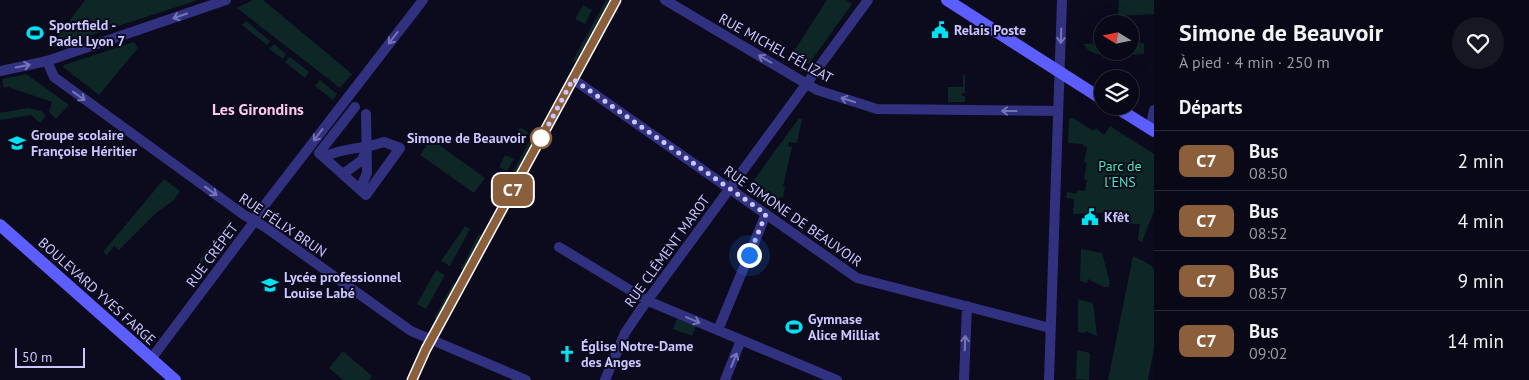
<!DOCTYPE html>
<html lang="fr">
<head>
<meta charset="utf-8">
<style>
	body { margin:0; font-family:"PT Sans",sans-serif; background:#171623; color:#f1f3f6; height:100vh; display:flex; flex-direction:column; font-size:19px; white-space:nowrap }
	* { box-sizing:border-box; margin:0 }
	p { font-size:16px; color:#999aa1 }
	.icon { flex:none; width:28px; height:28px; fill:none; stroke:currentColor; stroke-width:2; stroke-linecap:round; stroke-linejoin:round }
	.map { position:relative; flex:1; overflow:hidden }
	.panel { display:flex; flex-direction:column; background:#090816; width:375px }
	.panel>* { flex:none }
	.badge { padding:0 10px; border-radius:8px; font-size:18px; line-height:32px }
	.needle { width:32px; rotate:280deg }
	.controls { position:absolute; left:1094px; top:15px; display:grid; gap:10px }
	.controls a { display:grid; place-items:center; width:45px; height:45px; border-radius:50%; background:#090816; box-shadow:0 5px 20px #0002,0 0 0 1px #292935; font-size:25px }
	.scale { position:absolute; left:15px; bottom:12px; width:70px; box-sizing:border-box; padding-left:5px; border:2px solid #cac6ff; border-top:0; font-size:14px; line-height:18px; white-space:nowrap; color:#cac6ff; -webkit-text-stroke:4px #0c0a1d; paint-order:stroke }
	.you { position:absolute; width:25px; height:25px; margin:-12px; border:4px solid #fff; border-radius:50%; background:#1a73e8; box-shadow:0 0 0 8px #1a73e833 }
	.map>.badge { position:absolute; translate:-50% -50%; box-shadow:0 0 0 2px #fff }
	h2 { padding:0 25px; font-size:19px; line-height:45px }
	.round { display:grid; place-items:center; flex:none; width:52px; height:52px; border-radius:26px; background:#171623 }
	.head { display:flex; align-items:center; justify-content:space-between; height:85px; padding:0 25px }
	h1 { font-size:24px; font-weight:700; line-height:38px }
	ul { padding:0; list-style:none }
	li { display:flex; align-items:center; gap:15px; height:60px; padding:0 25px; border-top:1px solid #292935 }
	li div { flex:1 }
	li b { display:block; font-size:19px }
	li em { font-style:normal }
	li .badge { min-width:55px; font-weight:700; text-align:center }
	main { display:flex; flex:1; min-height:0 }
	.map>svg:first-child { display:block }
	.green { fill:#0c2725 }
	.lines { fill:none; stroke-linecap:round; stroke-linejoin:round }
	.street { stroke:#313180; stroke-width:10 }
	.secondary { stroke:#5d5eff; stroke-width:12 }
	.oneway { stroke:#7674b9 }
	.line-casing { stroke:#fff; stroke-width:11 }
	.line { stroke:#8b5e3c; stroke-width:8 }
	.walk { stroke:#cac6ff; stroke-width:5; stroke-dasharray:0 9 }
	.stop-dot { fill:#fff; stroke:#8b5e3c; stroke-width:2.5 }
	.labels { text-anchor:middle; stroke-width:4; stroke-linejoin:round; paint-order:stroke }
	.poi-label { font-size:14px; font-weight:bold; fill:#cac6ff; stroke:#0c0a1d; text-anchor:start }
	.street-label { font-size:14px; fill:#cac6ff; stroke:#0c0a1d }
	.stop-label { font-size:14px; font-weight:bold; fill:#cac6ff; stroke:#0c0a1d; text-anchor:end }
	.park-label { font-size:14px; fill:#49e8ba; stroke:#0c0a1d }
	.quarter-label { font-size:16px; font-weight:bold; fill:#ffc8ed; stroke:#0c0a1d }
</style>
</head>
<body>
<main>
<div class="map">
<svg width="1154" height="380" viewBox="0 0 1154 380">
	<rect width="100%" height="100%" fill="#0c0a1d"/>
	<path class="green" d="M 85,0 L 198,0 L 48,49 Z
		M 253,0 L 263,0 L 352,74 L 340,88 L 237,8 Z
		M 606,0 L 609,0 L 576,62 L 573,60 Z
		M 827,0 L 846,0 L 852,4 L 809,64 L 800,60 L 801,59 L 792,54 Z
		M 1119,0 L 1154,0 L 1154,14 L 1118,16 Z
		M 583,5 L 592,10 L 585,24 L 575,19 Z
		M 246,21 L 270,41 L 267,45 L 242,25 Z
		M 134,42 L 138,48 L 99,95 L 63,67 L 64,65 Z
		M 1102,43 L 1102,51 L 1130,51 L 1130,43 L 1144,43 L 1144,54 C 1125,55 1093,61 1083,44 Z
		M 274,44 L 286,54 L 283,59 L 269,49 Z
		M 290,57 L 309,72 L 305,78 L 285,62 Z
		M 26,74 L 69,105 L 56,119 L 49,112 L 52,102 L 8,87 L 4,88 L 2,79 Z
		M 963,75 L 965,75 L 965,93 L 962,93 L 962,96 L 965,96 L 965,102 L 948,102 L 948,87 L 963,87 Z
		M 320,80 L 337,94 L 333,100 L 315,86 Z
		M 28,108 L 41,111 L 46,116 L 40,123 L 31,115 L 0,120 L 0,113 Z
		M 799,118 L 802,119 L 797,143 L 789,142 L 788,146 L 792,147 L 783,186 L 785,187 L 783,198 L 780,197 L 779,204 L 751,184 Z
		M 1073,118 L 1093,131 L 1096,128 L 1104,135 L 1110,126 L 1154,154 L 1154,211 L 1142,242 L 1138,240 L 1140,224 L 1118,223 L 1118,212 L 1073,214 L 1074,199 L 1066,198 L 1067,192 L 1076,194 L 1077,190 L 1085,191 L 1087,180 L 1084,179 L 1087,163 L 1084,162 L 1087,147 L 1083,146 L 1083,144 L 1068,143 L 1069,119 Z
		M 520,127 L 528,132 L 521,146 L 513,141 Z
		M 533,134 L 537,136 L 509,188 L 506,185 Z
		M 431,139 L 485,178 L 474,193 L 420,155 Z
		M 505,155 L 514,159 L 507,171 L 499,167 Z
		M 164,179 L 180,191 L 174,200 L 156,213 L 119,250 L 114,246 L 107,255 L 103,252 Z
		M 229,220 L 230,226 L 200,266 L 200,259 Z
		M 465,226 L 470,229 L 450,266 L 441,261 Z
		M 479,234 L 483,236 L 464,271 L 461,268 Z
		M 1081,249 L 1102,253 L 1110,283 L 1109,287 L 1104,287 L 1088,279 L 1087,283 L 1080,281 Z
		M 1133,256 L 1151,265 L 1154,270 L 1154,348 L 1148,380 L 1108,380 Z
		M 436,270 L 445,275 L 426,309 L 417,304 Z
		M 453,283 L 456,285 L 437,319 L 434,318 Z
		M 1078,299 L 1093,303 L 1097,336 L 1085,331 L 1085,333 L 1078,332 Z
		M 677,319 L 696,326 L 692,336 L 673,329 Z
		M 1077,350 L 1090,353 L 1089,380 L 1076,379 Z
		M 343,351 L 372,376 L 369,380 L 343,380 L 329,368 Z"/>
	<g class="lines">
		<path class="street" d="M 665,0 L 817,90 L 877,109 L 1058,111
			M 47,61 L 54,77 L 244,215 L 265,227 L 411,331 L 526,380
			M 0,71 L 47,61 L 226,0
			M 573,79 L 857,278 L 1050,328
			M 355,107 L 319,153 L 366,195 L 400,148 L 384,142 L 367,147
			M 1150,128 L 1154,110
			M 324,157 C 339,149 357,149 373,145
			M 343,174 L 362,160 L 366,150
			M 360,189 L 367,173 L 366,114
			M 559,247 L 648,301 L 837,380
			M 718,330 L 766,214
			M 151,359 L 251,226 L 257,215 L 423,0
			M 412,380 L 426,349 L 616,0
			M 605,380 L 625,333 L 639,312 L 868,0
			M 725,380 L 741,340
			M 964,380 L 967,306
			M 1049,380 L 1062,0"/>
		<path class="secondary" d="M 947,0 L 1102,99
			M 1114,106 L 1154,131
			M 0,225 L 175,380"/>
	</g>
	<defs><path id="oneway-shaft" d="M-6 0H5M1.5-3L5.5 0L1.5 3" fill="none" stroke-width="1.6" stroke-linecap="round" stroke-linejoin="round" transform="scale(1.25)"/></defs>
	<g class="oneway">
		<use href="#oneway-shaft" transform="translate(180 16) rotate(161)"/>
		<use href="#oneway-shaft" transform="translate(1061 36) rotate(92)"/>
		<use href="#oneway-shaft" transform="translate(393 38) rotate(128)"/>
		<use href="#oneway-shaft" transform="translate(765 59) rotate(-150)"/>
		<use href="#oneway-shaft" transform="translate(23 66) rotate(-12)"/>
		<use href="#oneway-shaft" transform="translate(79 96) rotate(36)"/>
		<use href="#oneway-shaft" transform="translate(848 100) rotate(-162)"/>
		<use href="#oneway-shaft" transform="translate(1009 111) rotate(-180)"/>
		<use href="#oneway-shaft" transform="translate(318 135) rotate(127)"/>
		<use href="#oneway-shaft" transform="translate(211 191) rotate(36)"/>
		<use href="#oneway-shaft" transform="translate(693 320) rotate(23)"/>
		<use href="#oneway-shaft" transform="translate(965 343) rotate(-88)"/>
		<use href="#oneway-shaft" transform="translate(734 360) rotate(-68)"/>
	</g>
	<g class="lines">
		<g class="line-casing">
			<path id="line" d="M 412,380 L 426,349 L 616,0"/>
		</g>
		<use href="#line" class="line"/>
		<path class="walk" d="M 541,138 L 541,139 L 573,79 L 766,214 L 749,255"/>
	</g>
	<defs>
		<g id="civic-bare" transform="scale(1.35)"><path d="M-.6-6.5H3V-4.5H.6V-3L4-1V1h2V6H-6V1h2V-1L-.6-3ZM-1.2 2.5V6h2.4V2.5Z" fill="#00e1f1" stroke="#0c0a1d" stroke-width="2.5" paint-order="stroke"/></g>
		<g id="stadium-bare" transform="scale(1.35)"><path d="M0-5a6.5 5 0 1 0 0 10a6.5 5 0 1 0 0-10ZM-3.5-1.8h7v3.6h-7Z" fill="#00e1f1" stroke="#0c0a1d" stroke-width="2.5" paint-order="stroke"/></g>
		<g id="school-bare" transform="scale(1.35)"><path d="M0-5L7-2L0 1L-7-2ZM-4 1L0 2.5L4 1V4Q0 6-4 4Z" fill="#00e1f1" stroke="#0c0a1d" stroke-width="2.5" paint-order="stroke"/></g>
		<g id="church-bare" transform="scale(1.35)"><path d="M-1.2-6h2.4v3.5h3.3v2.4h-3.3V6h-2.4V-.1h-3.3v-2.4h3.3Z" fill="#00e1f1" stroke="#0c0a1d" stroke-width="2.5" paint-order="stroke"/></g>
	</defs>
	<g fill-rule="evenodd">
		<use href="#civic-bare" x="940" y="30"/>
		<use href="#stadium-bare" x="35" y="33"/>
		<use href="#school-bare" x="17" y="143"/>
		<use href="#civic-bare" x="1090" y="217"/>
		<use href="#school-bare" x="270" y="285"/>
		<use href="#stadium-bare" x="794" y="327"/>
		<use href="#church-bare" x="567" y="354"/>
	</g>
	<circle class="stop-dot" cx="541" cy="138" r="10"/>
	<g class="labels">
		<g class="poi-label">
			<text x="49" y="30">Sportfield -<tspan x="49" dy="16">Padel Lyon 7</tspan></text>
			<text x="954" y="35">Relais Poste</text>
			<text x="31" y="140">Groupe scolaire<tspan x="31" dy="16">Françoise Héritier</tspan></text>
			<text x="1104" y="222">Kfêt</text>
			<text x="284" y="282">Lycée professionnel<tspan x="284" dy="16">Louise Labé</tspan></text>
			<text x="808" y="324">Gymnase<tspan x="808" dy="16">Alice Milliat</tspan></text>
			<text x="581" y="351">Église Notre-Dame<tspan x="581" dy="16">des Anges</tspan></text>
		</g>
		<g class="street-label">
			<text transform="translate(776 48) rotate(29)" y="5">RUE MICHEL FÉLIZAT</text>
			<text transform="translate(793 216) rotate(35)" y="5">RUE SIMONE DE BEAUVOIR</text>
			<text transform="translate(283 225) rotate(34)" y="5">RUE FÉLIX BRUN</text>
			<text transform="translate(667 251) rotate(-54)" y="5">RUE CLÉMENT MAROT</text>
			<text transform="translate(212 255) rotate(-53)" y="5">RUE CRÉPET</text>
			<text transform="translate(97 291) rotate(42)" y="5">BOULEVARD YVES FARGE</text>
		</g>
		<g class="stop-label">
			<text x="526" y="143">Simone de Beauvoir</text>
		</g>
		<g class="park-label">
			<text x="1120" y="171">Parc de<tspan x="1120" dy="16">l'ENS</tspan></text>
		</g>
		<g class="quarter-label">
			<text x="258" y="115">Les Girondins</text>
		</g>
	</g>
</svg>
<div class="controls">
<a><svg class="needle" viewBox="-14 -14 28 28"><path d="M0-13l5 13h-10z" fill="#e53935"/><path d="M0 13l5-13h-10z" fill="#999aa1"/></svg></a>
<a><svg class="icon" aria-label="layers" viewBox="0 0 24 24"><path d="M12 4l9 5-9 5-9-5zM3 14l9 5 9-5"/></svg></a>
</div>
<div class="scale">50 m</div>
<div class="you" style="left:749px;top:255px"></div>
<b class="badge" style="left:513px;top:190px;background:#8b5e3c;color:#fff">C7</b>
</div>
<section class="panel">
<div class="head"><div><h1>Simone de Beauvoir</h1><p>À pied · 4 min · 250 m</p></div><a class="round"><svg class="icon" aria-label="heart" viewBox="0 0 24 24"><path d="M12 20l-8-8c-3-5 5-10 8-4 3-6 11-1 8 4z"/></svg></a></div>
<h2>Départs</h2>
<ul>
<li><span class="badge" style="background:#8b5e3c;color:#fff">C7</span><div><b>Bus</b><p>08:50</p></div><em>2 min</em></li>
<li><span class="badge" style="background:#8b5e3c;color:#fff">C7</span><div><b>Bus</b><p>08:52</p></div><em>4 min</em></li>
<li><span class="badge" style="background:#8b5e3c;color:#fff">C7</span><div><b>Bus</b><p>08:57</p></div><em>9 min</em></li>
<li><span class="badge" style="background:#8b5e3c;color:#fff">C7</span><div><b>Bus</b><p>09:02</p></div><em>14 min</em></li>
</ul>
</section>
</main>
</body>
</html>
